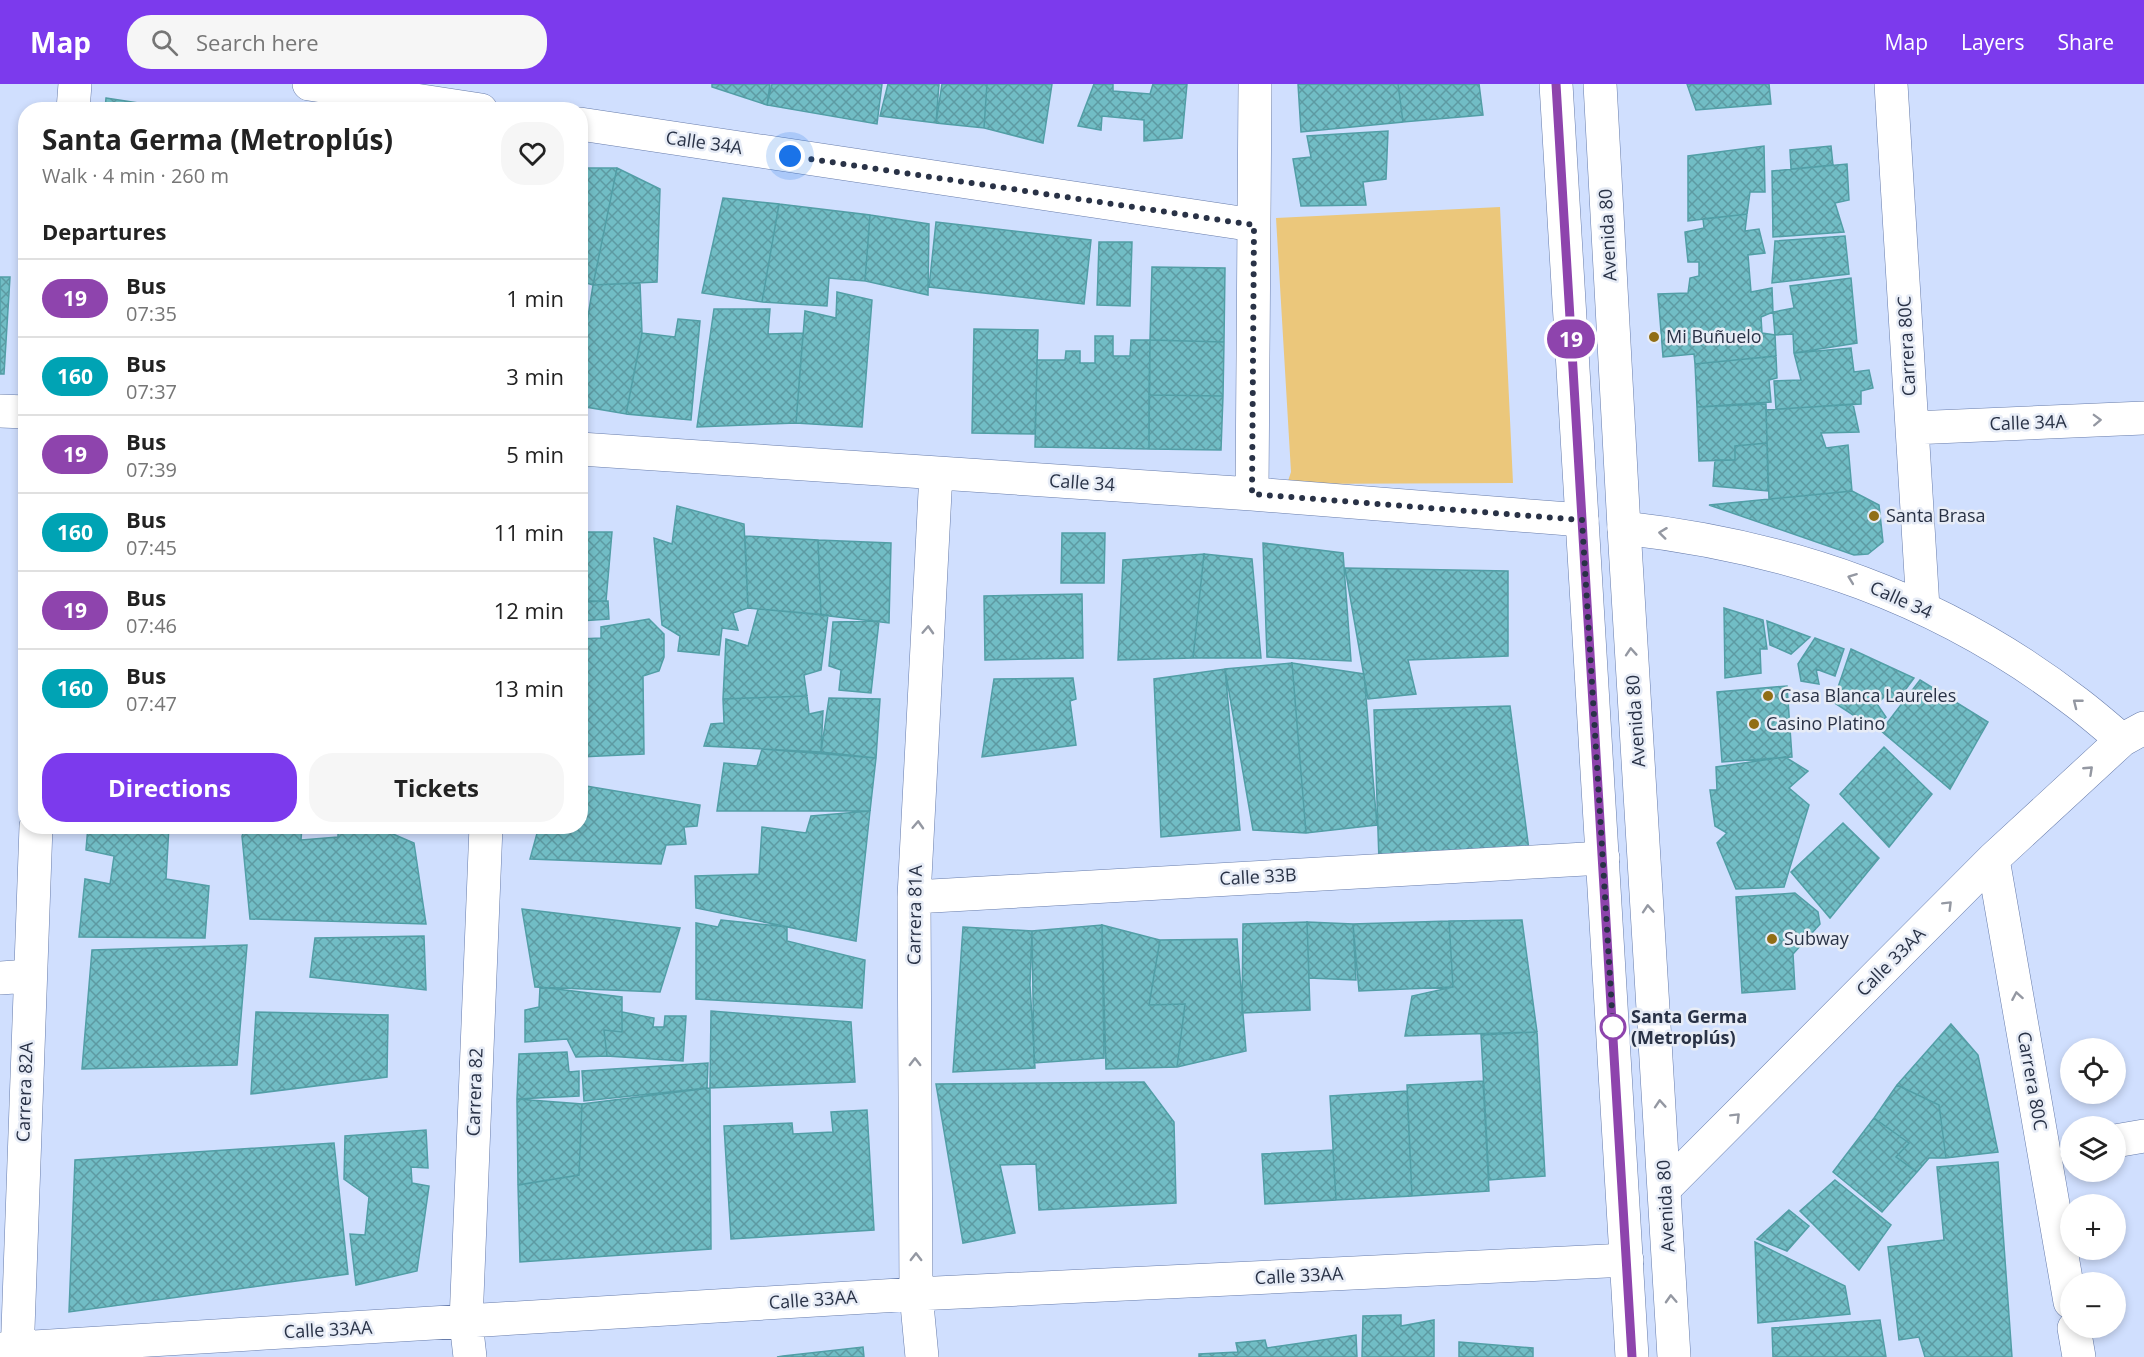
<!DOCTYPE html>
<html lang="en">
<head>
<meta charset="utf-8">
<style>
	body { margin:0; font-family:"Open Sans",sans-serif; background:#f6f6f6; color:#222; height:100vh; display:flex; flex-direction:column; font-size:22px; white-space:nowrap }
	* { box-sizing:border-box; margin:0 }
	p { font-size:20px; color:#767676 }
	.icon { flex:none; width:33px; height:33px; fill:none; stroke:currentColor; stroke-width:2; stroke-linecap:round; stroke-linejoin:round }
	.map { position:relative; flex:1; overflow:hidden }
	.side { position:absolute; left:18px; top:18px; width:570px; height:732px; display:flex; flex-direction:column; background:#fff; border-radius:24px; box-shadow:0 3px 9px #0003 }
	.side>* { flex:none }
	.badge { padding:0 12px; border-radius:20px; font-size:21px; line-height:39px }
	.fabs { position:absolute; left:2060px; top:954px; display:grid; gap:12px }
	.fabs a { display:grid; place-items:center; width:66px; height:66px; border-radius:50%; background:#fff; box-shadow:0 3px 9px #0003; font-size:30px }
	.you { position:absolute; width:30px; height:30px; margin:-15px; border:4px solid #fff; border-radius:50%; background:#1a73e8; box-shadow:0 0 0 9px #1a73e833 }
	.map>.badge { position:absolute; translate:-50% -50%; box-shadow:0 0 0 3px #fff }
	h2 { padding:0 24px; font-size:22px; line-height:54px }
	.round { display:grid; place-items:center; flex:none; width:63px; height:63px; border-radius:24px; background:#f6f6f6 }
	.overview { display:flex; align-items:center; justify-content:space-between; height:102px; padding:0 24px }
	h1 { font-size:28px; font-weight:700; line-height:45px }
	.cta { display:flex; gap:12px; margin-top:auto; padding:12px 24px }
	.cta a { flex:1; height:69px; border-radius:24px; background:#7c3aed; color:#fff; font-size:24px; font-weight:700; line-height:69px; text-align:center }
	.cta a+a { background:#f6f6f6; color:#222 }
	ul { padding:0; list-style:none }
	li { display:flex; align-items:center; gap:18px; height:78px; padding:0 24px; border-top:2px solid #e0e0e0 }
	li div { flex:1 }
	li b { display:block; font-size:22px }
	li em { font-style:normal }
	li .badge { min-width:66px; font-weight:700; text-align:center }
	header { display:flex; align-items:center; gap:36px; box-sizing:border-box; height:84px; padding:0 30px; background:#7c3aed; color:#fff }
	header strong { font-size:28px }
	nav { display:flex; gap:33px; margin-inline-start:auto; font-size:21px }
	.search { width:420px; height:54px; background:#f6f6f6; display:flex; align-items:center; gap:15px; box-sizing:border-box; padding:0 21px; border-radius:24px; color:#767676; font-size:22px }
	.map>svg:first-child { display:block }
	.green { fill:#ebc77b }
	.building { fill:url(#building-cross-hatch); stroke:#529ea6; stroke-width:1.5 }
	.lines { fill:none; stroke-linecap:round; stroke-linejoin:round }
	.minor-casing { stroke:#677cab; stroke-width:34 }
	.primary-casing { stroke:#677cab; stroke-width:34 }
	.minor { stroke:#fff; stroke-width:33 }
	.primary { stroke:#fff; stroke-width:33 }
	.oneway { stroke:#9498a2 }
	.line-casing { stroke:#fff; stroke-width:14 }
	.line { stroke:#8e44ad; stroke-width:9 }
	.walk { stroke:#293246; stroke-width:6; stroke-dasharray:0 10.8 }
	.poi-dot { fill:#916e15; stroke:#e7ecf6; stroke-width:2 }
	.stop-dot { fill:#fff; stroke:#8e44ad; stroke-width:3 }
	.labels { text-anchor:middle; stroke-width:5; stroke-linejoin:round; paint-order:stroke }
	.street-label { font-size:18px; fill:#293246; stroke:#e7ecf6 }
	.poi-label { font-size:18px; fill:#293246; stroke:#e7ecf6; text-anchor:start }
	.stop-label { font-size:18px; font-weight:bold; fill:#293246; stroke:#e7ecf6; text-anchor:start }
</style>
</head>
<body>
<header>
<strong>Map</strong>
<div class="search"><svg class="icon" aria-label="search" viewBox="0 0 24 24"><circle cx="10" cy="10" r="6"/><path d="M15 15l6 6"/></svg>Search here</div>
<nav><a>Map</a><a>Layers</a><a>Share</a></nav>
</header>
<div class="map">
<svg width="2144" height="1273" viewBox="0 0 2144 1273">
	<defs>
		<pattern id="building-cross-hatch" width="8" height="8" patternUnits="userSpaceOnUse" patternTransform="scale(1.5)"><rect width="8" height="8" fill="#71bdc5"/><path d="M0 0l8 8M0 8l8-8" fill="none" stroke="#5d9aa2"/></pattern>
	</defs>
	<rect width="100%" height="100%" fill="#d0dffe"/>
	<path class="green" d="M 1500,123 L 1513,399 L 1287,400 L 1291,388 L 1276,134 Z"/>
	<path class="building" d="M 712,0 L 770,0 L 767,21 L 712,3 Z
		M 772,0 L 882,0 L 877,40 L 767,21 Z
		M 888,0 L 939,0 L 936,39 L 880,32 Z
		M 942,0 L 987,0 L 984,44 L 936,39 Z
		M 987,0 L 1052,0 L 1043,59 L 984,44 Z
		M 1094,0 L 1113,0 L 1113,7 L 1150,10 L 1153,0 L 1187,0 L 1182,54 L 1144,57 L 1144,36 L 1102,32 L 1101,46 L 1078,42 Z
		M 1298,0 L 1398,0 L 1403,38 L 1301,48 Z
		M 1398,0 L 1479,0 L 1483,31 L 1403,38 Z
		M 1687,0 L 1769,0 L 1771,20 L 1696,26 Z
		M 106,14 L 177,25 L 177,26 L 105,26 Z
		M 1388,47 L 1386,95 L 1363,98 L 1366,121 L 1301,122 L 1293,75 L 1311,73 L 1307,52 Z
		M 1764,62 L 1765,108 L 1750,108 L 1747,130 L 1688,137 L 1688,72 Z
		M 1831,62 L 1833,81 L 1791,85 L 1790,66 Z
		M 1847,80 L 1849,116 L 1835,119 L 1844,148 L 1773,153 L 1772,87 Z
		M 580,84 L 617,84 L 593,201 L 580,197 Z
		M 617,84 L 660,105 L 657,198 L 593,201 Z
		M 723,114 L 779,120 L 762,218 L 702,209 Z
		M 779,120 L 870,131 L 865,197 L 829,194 L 827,222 L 762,218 Z
		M 1747,130 L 1745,147 L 1759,145 L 1765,169 L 1748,171 L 1751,208 L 1772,204 L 1773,228 L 1761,233 L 1762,249 L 1775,251 L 1776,272 L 1695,280 L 1694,270 L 1663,273 L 1658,210 L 1688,209 L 1690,194 L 1699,192 L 1699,178 L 1688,178 L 1685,148 L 1704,144 L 1703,135 Z
		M 870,131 L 929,140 L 928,211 L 865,197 Z
		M 936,138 L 1091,156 L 1084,220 L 929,203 Z
		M 1845,152 L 1849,190 L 1772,199 L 1775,157 Z
		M 1099,158 L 1132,158 L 1130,222 L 1097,221 Z
		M 1152,183 L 1225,184 L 1224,258 L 1150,256 Z
		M 0,193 L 10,193 L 4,290 L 0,290 Z
		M 1851,194 L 1857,259 L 1794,269 L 1793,250 L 1775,251 L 1773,228 L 1794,224 L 1790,202 Z
		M 640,199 L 642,249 L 626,330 L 580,322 L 580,283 L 593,201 Z
		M 837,208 L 872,216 L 862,343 L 796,339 L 805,227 L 836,234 Z
		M 714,225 L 770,225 L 768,250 L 803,249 L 796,339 L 697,343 Z
		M 678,235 L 700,237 L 691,336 L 626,330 L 642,249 L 675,253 Z
		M 974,245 L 1038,246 L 1035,350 L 972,349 Z
		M 1095,252 L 1113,252 L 1113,272 L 1130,272 L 1131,256 L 1150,256 L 1149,365 L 1035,363 L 1037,276 L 1065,276 L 1066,267 L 1080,267 L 1080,279 L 1095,279 Z
		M 1150,256 L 1224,258 L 1223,312 L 1149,311 Z
		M 1851,264 L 1854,288 L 1869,286 L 1873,304 L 1861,307 L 1861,320 L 1776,325 L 1774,297 L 1801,296 L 1794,269 Z
		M 1776,272 L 1777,294 L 1769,296 L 1771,318 L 1697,323 L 1695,280 Z
		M 1149,311 L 1223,312 L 1221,366 L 1149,365 Z
		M 1766,320 L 1767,359 L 1735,362 L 1735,376 L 1699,377 L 1697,323 Z
		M 1853,320 L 1859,348 L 1821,349 L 1826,364 L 1848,361 L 1852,407 L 1769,415 L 1766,326 Z
		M 1767,359 L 1768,407 L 1713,402 L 1715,376 L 1735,376 L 1735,362 Z
		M 1852,407 L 1879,421 L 1883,458 L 1868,470 L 1854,471 L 1709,421 Z
		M 677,422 L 744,440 L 748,524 L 733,529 L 738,546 L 722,544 L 719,571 L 678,567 L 680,552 L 662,541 L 654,454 L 672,460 Z
		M 580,448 L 612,448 L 606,517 L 580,517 Z
		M 1062,449 L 1105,449 L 1104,499 L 1061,499 Z
		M 745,452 L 818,456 L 821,531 L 748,524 Z
		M 818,456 L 891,459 L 889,539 L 821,531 Z
		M 1263,459 L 1343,469 L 1351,577 L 1267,573 Z
		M 1204,470 L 1252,475 L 1261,574 L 1193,574 Z
		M 1204,470 L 1193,574 L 1118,576 L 1123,476 Z
		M 1345,484 L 1508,487 L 1508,572 L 1408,576 L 1416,610 L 1368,615 Z
		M 1082,510 L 1083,574 L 985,576 L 984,512 Z
		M 608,517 L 609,535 L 580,537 L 580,518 Z
		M 1724,524 L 1763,536 L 1767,565 L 1760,565 L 1761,589 L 1725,594 Z
		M 758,525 L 828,531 L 821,586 L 804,591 L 807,612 L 723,615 L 726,555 L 748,562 Z
		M 649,535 L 664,550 L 664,573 L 659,587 L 643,592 L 644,670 L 580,673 L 580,555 L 601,554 L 601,543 Z
		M 879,537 L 871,609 L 839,606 L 841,586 L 829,582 L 833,538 Z
		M 1767,537 L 1810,553 L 1791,570 L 1770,561 Z
		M 1815,554 L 1844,565 L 1835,592 L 1816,585 L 1819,600 L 1801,597 L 1798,580 Z
		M 1851,565 L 1914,594 L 1897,617 L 1885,612 L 1877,620 L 1886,633 L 1873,644 L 1833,618 Z
		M 1292,579 L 1364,590 L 1377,741 L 1306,749 Z
		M 1292,579 L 1306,749 L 1253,746 L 1225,585 Z
		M 1225,585 L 1240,746 L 1161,753 L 1154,595 Z
		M 1073,594 L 1076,615 L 1070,617 L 1076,661 L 982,673 L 994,595 Z
		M 1920,596 L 1988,638 L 1950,705 L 1881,647 Z
		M 1787,602 L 1792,673 L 1722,678 L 1717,608 Z
		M 807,612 L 809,630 L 823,627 L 821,668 L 704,662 L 711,640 L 724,639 L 723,615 Z
		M 829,614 L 880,615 L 876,674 L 821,668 Z
		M 1510,622 L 1529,766 L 1379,777 L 1374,626 Z
		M 1884,663 L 1932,710 L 1889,763 L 1840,710 Z
		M 762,665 L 876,674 L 870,727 L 717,727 L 724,679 L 757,682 Z
		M 1785,673 L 1808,687 L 1789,704 L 1809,721 L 1784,803 L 1736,805 L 1717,759 L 1727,749 L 1715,742 L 1710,706 L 1717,706 L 1716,683 Z
		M 580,701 L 700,721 L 697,742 L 684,743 L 686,760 L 666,761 L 661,780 L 530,775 L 539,742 L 580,742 Z
		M 870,727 L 856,857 L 696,824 L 695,792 L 759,790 L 762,743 L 806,749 L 811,732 Z
		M 1843,739 L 1879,774 L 1830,834 L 1791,788 Z
		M 88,742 L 169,742 L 166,795 L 209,802 L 205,854 L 79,853 L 85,795 L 110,800 L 114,772 L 86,766 Z
		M 246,742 L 302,742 L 301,756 L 338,753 L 338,742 L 385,742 L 386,747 L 414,759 L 426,840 L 250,835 L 242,752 Z
		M 1795,809 L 1818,828 L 1820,840 L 1793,870 L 1795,905 L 1742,909 L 1736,813 Z
		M 522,825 L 680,844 L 660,908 L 535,903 Z
		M 721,836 L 787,843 L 787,857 L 865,876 L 862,924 L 696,915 L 696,839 L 718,843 Z
		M 1522,836 L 1537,948 L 1405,952 L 1412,912 L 1453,903 L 1449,837 Z
		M 1449,837 L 1453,903 L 1359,907 L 1353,840 Z
		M 1307,838 L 1310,926 L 1242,929 L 1243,840 Z
		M 1307,838 L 1353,840 L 1356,896 L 1309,894 Z
		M 1102,841 L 1104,974 L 1034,979 L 1032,847 Z
		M 1102,841 L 1160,856 L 1149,921 L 1185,920 L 1177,983 L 1106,985 Z
		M 963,843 L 1032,847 L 1030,901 L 1035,984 L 953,988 Z
		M 424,852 L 426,906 L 310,893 L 315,854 Z
		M 1237,855 L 1246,967 L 1177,983 L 1185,920 L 1149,921 L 1160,856 Z
		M 247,861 L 237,981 L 82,985 L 92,866 Z
		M 540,903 L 622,913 L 622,948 L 604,946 L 607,972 L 576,973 L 567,955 L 525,958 L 525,926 L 539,923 Z
		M 711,927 L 851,938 L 855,998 L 710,1004 Z
		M 256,928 L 388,931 L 387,993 L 251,1010 Z
		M 622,928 L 654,934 L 653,943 L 664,943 L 665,932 L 686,932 L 683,977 L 607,972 L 604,946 L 622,948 Z
		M 1951,940 L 1978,971 L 1998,1068 L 1946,1074 L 1939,1021 L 1897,1001 Z
		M 1537,948 L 1545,1092 L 1489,1096 L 1481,951 Z
		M 567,968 L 569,988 L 579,987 L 579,1012 L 517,1015 L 519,970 Z
		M 708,979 L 707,1004 L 584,1017 L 582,987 Z
		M 1483,997 L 1489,1107 L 1412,1112 L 1407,1001 Z
		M 1144,998 L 1174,1038 L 1176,1119 L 1039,1126 L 1036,1080 L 1000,1081 L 1015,1149 L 963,1159 L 936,1000 Z
		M 1897,1001 L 1939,1021 L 1946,1074 L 1929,1074 L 1917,1088 L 1896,1073 L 1909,1059 L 1874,1034 Z
		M 710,1004 L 711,1165 L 520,1178 L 518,1101 L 579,1091 L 582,1020 Z
		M 1407,1007 L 1412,1112 L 1336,1116 L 1330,1012 Z
		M 517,1015 L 582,1020 L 579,1091 L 518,1101 Z
		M 867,1026 L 874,1146 L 731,1155 L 724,1042 L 792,1039 L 793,1050 L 833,1048 L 831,1028 Z
		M 1874,1034 L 1909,1059 L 1896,1073 L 1917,1088 L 1882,1128 L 1833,1088 Z
		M 426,1046 L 428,1084 L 411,1083 L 412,1099 L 429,1102 L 417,1187 L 356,1201 L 350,1150 L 365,1151 L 369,1113 L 344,1095 L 345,1052 Z
		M 334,1059 L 348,1190 L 69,1228 L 75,1076 Z
		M 1333,1066 L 1336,1116 L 1265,1120 L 1262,1070 Z
		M 1998,1078 L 2012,1273 L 1925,1273 L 1919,1253 L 1899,1256 L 1888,1163 L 1944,1156 L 1937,1083 Z
		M 1835,1096 L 1891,1141 L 1859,1186 L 1800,1127 Z
		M 1789,1126 L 1809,1142 L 1787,1167 L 1757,1155 Z
		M 1755,1158 L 1845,1202 L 1850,1230 L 1758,1239 Z
		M 1401,1231 L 1401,1242 L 1434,1236 L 1434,1273 L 1362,1273 L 1363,1232 Z
		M 1880,1236 L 1886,1273 L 1773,1273 L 1772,1244 Z
		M 1356,1251 L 1357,1273 L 1199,1273 L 1199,1270 L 1238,1268 L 1236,1259 L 1265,1256 L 1267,1264 Z
		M 1459,1258 L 1533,1264 L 1533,1273 L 1459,1273 Z
		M 863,1263 L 864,1273 L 777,1273 L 783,1272 Z"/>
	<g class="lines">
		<g class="minor-casing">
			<path id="minor" d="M 309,0 L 481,26
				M 1891,0 L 1923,524
				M 73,26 L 75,0
				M 580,40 L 1254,141
				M 0,327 L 26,328
				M 1912,344 L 2144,334
				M 580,365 L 1252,410 L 1582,436
				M 1252,410 L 1255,0
				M 1624,444 C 1792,463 1941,514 2076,618 C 2092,630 2107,643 2122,656
				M 1993,775 L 2070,1218
				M 914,813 L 1603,774
				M 0,894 L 29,892
				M 2115,1057 L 2144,1052
				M 1665,1104 L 1993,775 L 2122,656 L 2144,644
				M 2074,1244 L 2079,1273
				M 0,1265 L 916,1210 L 1627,1176
				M 17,1273 L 36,742
				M 470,1273 L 466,1238 L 486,742
				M 922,1273 L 916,1210 L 914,813 L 936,389"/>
		</g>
		<g class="primary-casing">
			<path id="primary" d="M 1556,0 L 1632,1273
				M 1600,0 L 1624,444 L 1674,1273"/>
		</g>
		<use href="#minor" class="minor"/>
		<use href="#primary" class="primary"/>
	</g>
	<defs><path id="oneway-chevron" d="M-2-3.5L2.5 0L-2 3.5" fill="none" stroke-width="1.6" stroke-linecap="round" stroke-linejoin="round" transform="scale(1.5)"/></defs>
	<g class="oneway">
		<use href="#oneway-chevron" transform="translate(2097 336) rotate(-2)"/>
		<use href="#oneway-chevron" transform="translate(1663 449) rotate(-173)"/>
		<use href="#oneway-chevron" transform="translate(1852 494) rotate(-159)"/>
		<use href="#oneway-chevron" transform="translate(928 546) rotate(-87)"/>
		<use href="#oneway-chevron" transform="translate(1631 568) rotate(-94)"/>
		<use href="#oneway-chevron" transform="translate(2077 619) rotate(-142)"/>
		<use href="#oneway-chevron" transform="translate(2089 686) rotate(-43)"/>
		<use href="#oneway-chevron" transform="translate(918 741) rotate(-87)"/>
		<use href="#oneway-chevron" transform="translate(1948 821) rotate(-45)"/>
		<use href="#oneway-chevron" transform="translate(1648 825) rotate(-94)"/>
		<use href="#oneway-chevron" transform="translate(2017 912) rotate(-100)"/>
		<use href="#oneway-chevron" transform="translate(915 978) rotate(-90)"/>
		<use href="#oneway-chevron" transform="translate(1660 1020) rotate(-94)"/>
		<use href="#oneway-chevron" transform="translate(1736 1033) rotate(-45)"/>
		<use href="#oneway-chevron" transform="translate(916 1173) rotate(-90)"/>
		<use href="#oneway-chevron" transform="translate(1671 1215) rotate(-93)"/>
	</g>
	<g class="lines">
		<g class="line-casing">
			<path id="line" d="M 1556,0 L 1632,1273"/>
		</g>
		<use href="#line" class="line"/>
		<path class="walk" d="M 790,72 L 1254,141 L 1252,410 L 1582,436 L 1613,943"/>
	</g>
	<g class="poi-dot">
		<circle cx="1654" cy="253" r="6"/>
		<circle cx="1874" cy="432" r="6"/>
		<circle cx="1768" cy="612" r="6"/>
		<circle cx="1754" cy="640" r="6"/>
		<circle cx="1772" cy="855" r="6"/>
	</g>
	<circle class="stop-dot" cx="1613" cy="943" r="12"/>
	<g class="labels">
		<g class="street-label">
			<text transform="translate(704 59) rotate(8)" y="6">Calle 34A</text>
			<text transform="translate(1608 151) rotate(-93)" y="6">Avenida 80</text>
			<text transform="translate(1907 262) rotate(-93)" y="6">Carrera 80C</text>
			<text transform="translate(2028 339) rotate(-2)" y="6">Calle 34A</text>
			<text transform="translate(1082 399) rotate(4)" y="6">Calle 34</text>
			<text transform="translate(1901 516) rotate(24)" y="6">Calle 34</text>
			<text transform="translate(1636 637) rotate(-94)" y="6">Avenida 80</text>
			<text transform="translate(1258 793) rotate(-3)" y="6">Calle 33B</text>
			<text transform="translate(915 831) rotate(-89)" y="6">Carrera 81A</text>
			<text transform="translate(1891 878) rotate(-45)" y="6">Calle 33AA</text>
			<text transform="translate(2032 997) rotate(80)" y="6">Carrera 80C</text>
			<text transform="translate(25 1008) rotate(-88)" y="6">Carrera 82A</text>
			<text transform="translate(475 1008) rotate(-88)" y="6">Carrera 82</text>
			<text transform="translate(1666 1122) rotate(-93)" y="6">Avenida 80</text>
			<text transform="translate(1299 1192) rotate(-3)" y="6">Calle 33AA</text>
			<text transform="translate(813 1216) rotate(-4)" y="6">Calle 33AA</text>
			<text transform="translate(328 1246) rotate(-3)" y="6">Calle 33AA</text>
		</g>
		<g class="poi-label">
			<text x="1666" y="259">Mi Buñuelo</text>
			<text x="1886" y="438">Santa Brasa</text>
			<text x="1780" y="618">Casa Blanca Laureles</text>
			<text x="1766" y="646">Casino Platino</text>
			<text x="1784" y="861">Subway</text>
		</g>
		<g class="stop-label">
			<text x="1631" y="939">Santa Germa<tspan x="1631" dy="21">(Metroplús)</tspan></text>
		</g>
	</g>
</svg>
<div class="fabs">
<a><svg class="icon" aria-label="locate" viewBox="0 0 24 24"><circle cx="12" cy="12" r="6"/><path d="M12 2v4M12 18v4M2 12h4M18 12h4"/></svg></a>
<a><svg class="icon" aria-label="layers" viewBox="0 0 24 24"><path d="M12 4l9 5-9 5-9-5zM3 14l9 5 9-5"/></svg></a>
<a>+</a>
<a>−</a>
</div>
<div class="you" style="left:790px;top:72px"></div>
<b class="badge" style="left:1571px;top:255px;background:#8e44ad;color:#fff">19</b>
<section class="side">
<div class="overview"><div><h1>Santa Germa (Metroplús)</h1><p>Walk · 4 min · 260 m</p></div><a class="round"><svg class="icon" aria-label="heart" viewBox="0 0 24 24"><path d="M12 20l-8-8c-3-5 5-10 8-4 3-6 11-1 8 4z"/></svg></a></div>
<h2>Departures</h2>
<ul>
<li><span class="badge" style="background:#8e44ad;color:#fff">19</span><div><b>Bus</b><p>07:35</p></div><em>1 min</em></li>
<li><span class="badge" style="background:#00a3b4;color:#fff">160</span><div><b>Bus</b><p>07:37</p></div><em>3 min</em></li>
<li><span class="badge" style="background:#8e44ad;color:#fff">19</span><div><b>Bus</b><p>07:39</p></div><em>5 min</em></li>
<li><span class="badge" style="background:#00a3b4;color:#fff">160</span><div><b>Bus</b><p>07:45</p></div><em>11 min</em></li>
<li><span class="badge" style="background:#8e44ad;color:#fff">19</span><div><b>Bus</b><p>07:46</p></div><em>12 min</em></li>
<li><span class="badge" style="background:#00a3b4;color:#fff">160</span><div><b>Bus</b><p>07:47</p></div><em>13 min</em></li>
</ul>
<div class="cta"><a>Directions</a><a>Tickets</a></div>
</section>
</div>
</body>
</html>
